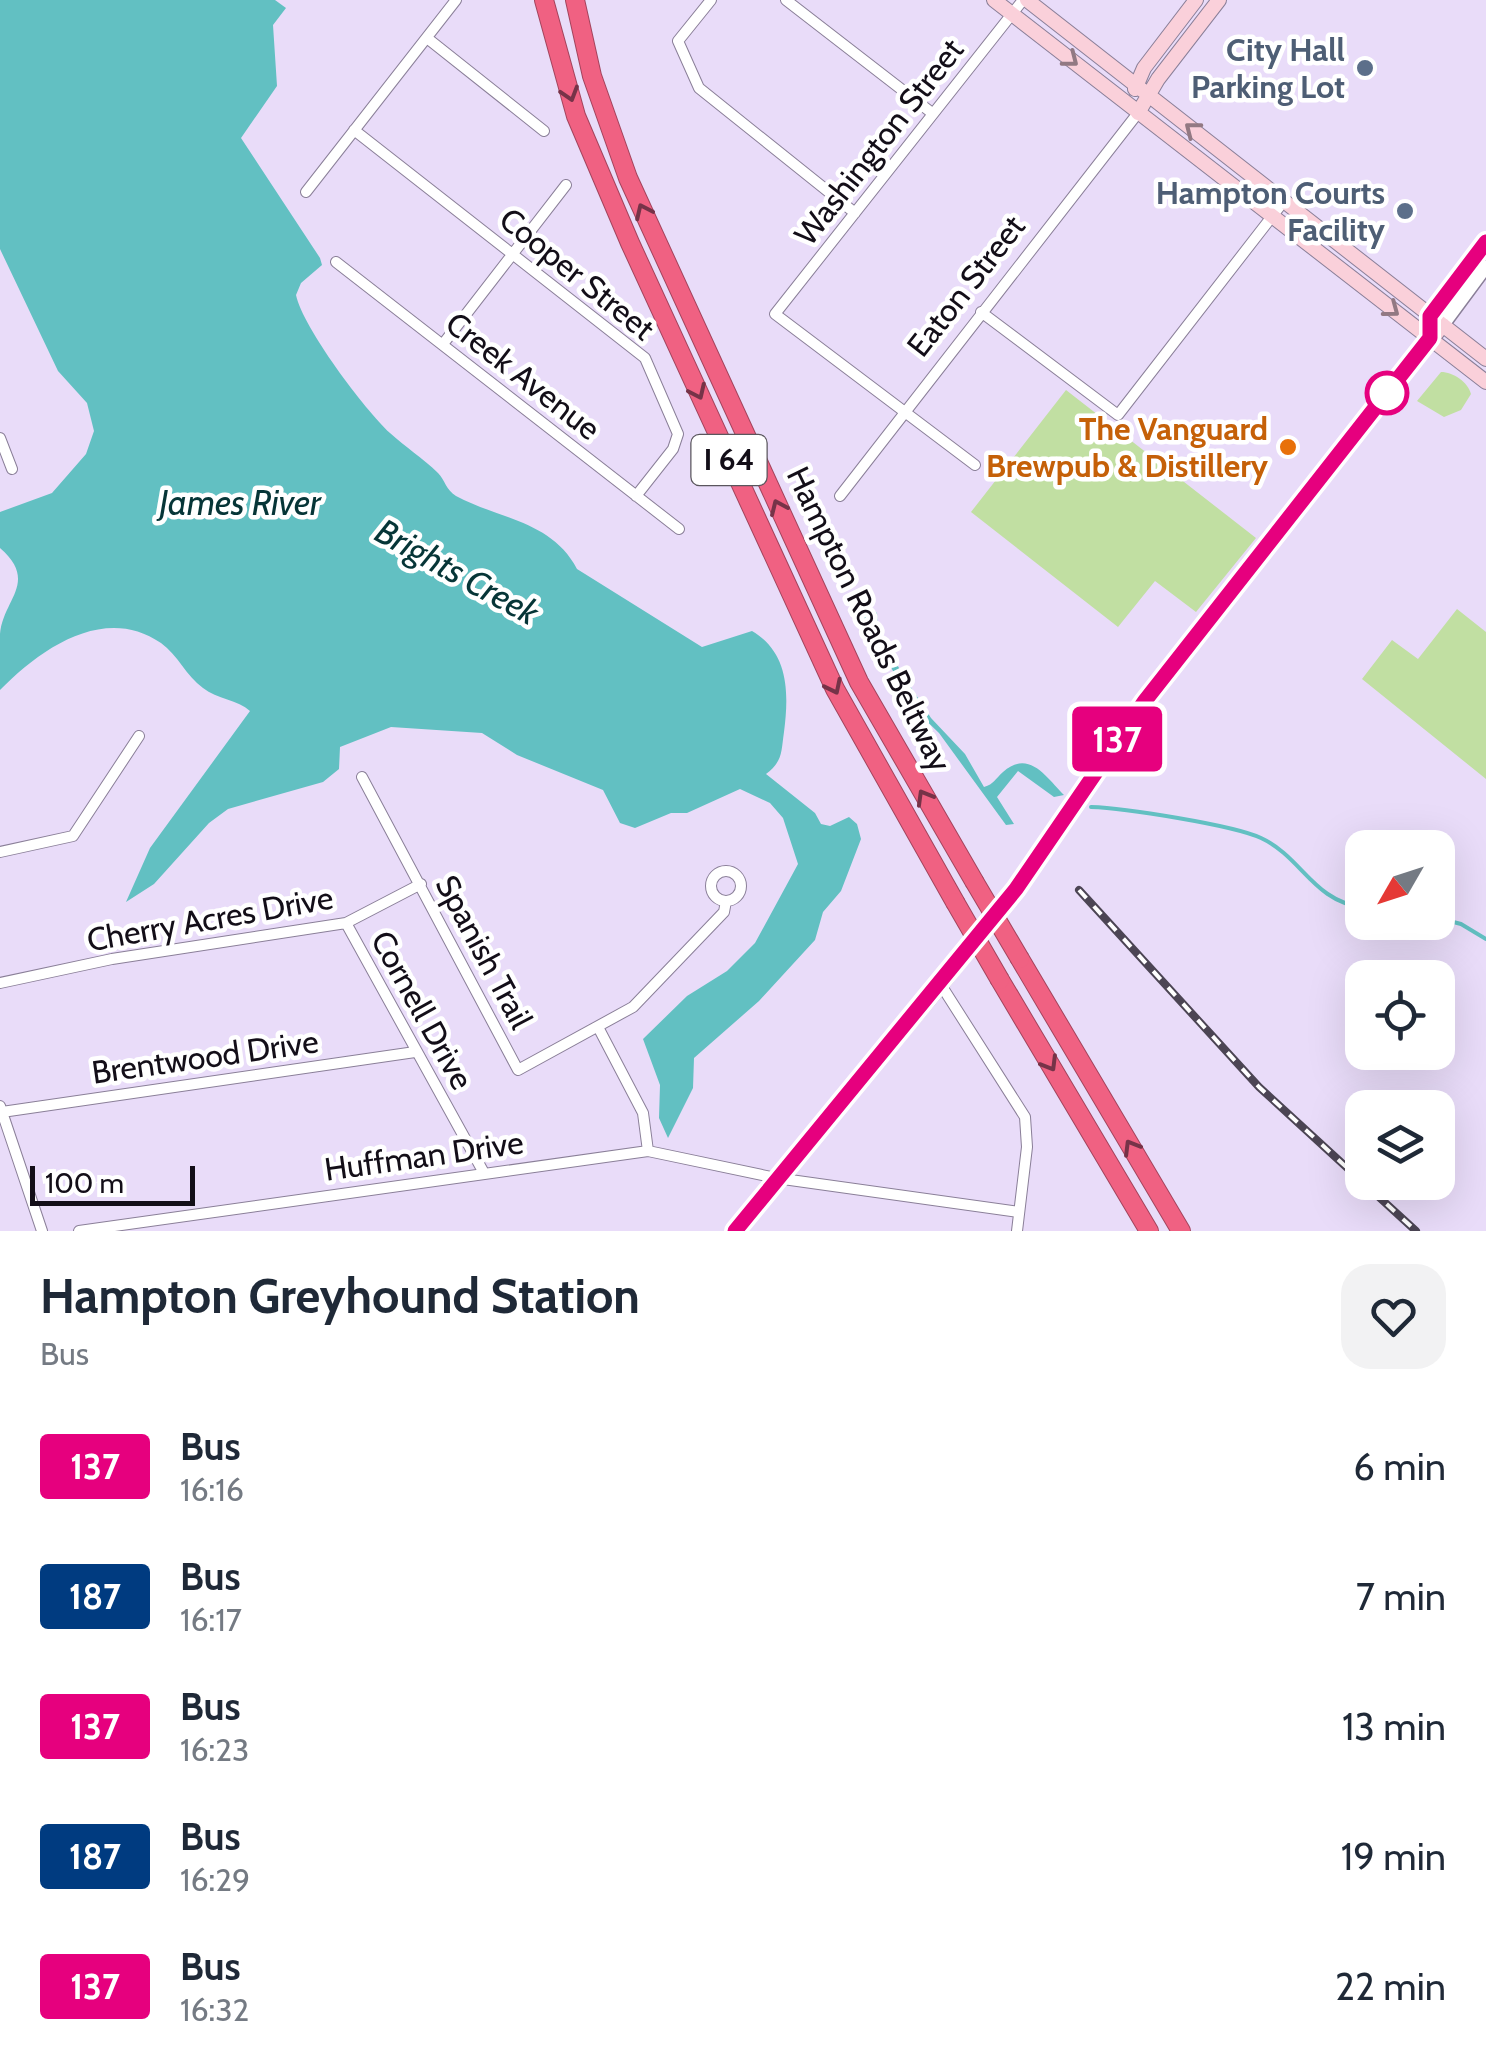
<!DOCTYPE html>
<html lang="en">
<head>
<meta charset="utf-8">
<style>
	body { margin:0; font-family:Cabin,sans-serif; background:#f2f2f3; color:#1f2937; height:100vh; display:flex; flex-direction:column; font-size:38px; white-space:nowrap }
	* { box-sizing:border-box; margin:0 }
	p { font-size:32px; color:#747a83 }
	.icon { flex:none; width:55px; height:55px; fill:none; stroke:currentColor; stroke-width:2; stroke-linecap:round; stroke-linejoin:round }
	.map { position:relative; height:1231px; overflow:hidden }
	.panel { display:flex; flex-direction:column; background:#fff; flex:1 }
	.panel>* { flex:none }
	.badge { padding:0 20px; border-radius:8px; font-size:35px; line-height:65px }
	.needle { width:65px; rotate:231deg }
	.controls { position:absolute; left:1345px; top:830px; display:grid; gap:20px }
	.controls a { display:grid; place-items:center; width:110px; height:110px; border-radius:20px; background:#fff; box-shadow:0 10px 40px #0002; font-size:50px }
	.scale { position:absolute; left:30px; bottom:25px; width:165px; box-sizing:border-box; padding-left:10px; border:5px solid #130e18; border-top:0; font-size:28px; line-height:35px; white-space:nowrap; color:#130e18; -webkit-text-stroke:8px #fff; paint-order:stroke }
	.map>.badge { position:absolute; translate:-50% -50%; box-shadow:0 0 0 5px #fff }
	.round { display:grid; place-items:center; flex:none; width:105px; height:105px; border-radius:30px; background:#f2f2f3 }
	.summary { display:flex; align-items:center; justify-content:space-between; height:170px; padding:0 40px }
	h1 { font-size:48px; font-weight:800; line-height:75px }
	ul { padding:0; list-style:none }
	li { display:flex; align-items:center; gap:30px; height:130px; padding:0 40px }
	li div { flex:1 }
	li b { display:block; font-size:38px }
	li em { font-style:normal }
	li .badge { min-width:110px; font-weight:700; text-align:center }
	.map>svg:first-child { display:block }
	.green { fill:#c1dfa2 }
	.water { fill:#62c0c2 }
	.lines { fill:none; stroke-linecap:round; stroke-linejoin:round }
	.stream { stroke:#62c0c2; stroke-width:4 }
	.minor-casing { stroke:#8a7f98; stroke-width:12 }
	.tertiary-casing { stroke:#8a7f98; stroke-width:15 }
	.secondary-casing { stroke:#8a7f98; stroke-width:16 }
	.motorway-casing { stroke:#a3445d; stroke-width:20 }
	.minor { stroke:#fff; stroke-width:10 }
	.tertiary { stroke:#fff; stroke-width:12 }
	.secondary { stroke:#fad0da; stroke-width:14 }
	.motorway { stroke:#f06182; stroke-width:18 }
	.rail-casing { stroke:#4c4554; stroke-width:8 }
	.rail { stroke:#fff; stroke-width:4; stroke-dasharray:11; stroke-linecap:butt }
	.motorway-bridge-casing { stroke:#a3445d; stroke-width:20; stroke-linecap:butt }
	.motorway-bridge { stroke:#f06182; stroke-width:18 }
	.oneway { stroke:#927983 }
	.oneway2 { stroke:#763348 }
	.line-casing { stroke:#fff; stroke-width:22 }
	.line { stroke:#e6007e; stroke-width:15 }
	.service-dot { fill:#5c6f8a; stroke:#fff; stroke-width:4 }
	.stop-dot { fill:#fff; stroke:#e6007e; stroke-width:5 }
	.food-dot { fill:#e8710a; stroke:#fff; stroke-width:4 }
	.labels { text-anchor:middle; stroke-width:9; stroke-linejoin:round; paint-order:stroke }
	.shield { fill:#fff; stroke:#5a565d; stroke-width:2.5 }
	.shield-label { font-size:30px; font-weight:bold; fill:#130e18 }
	.service-label { font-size:32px; font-weight:bold; fill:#4e5e75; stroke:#fff; text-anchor:end }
	.street-label { font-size:32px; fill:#130e18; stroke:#fff }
	.food-label { font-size:32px; font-weight:bold; fill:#c56008; stroke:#fff; text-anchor:end }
	.water-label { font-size:35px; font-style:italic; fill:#063537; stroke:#fff }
</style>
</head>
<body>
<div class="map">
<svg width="1486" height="1231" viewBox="0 0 1486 1231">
	<rect width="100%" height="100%" fill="#e9dcf9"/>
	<path class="green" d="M 1441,372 C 1453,372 1468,382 1471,394 L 1461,410 L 1444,417 L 1417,401 Z
		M 1066,390 L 1256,538 L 1196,612 L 1155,581 L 1118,627 L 971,512 Z
		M 1457,609 L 1486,632 L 1486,779 L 1362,679 L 1392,640 L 1418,659 Z"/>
	<path class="water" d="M 0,0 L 275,0 L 286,8 L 273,25 L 277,86 L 241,138 L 320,258 L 322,265 L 301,283 L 296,295 C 303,328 365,410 390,433 C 405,447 423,458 438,473 C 445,480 446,490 456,496 C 499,519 552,521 577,569 L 702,647 L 752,631 C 789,653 789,693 784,732 C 781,752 783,761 766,774 L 815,813 L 821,824 L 830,826 L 849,817 L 857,824 L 861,839 L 841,891 L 823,912 L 815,940 L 759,1001 L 694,1058 L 693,1088 L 668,1138 L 659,1118 L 660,1085 L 643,1039 L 687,996 L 727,971 L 755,943 L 798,864 L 783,818 L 770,803 L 740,789 L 687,813 L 671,813 L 635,828 L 620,823 L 603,790 L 517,755 L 482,733 L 391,727 L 340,747 L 339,769 L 323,782 L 228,809 L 209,823 L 154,884 L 126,902 L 150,848 L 250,711 C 238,700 217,699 203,688 C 186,676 178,655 161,643 C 105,604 41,648 0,690 C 0,672 0,652 0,634 C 3,599 39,582 0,548 L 0,512 L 52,493 L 86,454 L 94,431 L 87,403 L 58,371 L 0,249 Z
		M 863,599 L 877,613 L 878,631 L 903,675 L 931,718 L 965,754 L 984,787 C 994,784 995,779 1003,772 C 1030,748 1048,780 1064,795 L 1054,797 L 1018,771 L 997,797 L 1014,824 L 1006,825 L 939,733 L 913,708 L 860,610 Z"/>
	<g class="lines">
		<path class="stream" d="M 1091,807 C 1124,808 1233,825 1261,838 C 1302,857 1313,901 1362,907
			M 1438,918 L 1461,924 L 1486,939"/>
		<g class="minor-casing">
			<path id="minor" d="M 711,0 L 678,41 L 699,88 L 855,213
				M 786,0 L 932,113
				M 427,38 L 544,131
				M 354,130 L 645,358 L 678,434 L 673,449 L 636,496
				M 306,192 L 456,0
				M 336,262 L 679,529
				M 981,312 L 1118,415 L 1284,201
				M 443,344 L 566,185
				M 0,438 L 12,469
				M 975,465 L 775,314 L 1023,0
				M 840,496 L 1138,113
				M 362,777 L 518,1070 L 633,1007 L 724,912 L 726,901
				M 0,852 L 73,836 L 139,736
				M711 886a15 15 0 1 1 30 0a15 15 0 1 1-30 0Z
				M 346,923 L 484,1173
				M 0,983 L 112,959 L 346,923 L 421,884
				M 941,985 L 1025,1117 L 1027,1147 L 1017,1231
				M 598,1027 L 643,1113 L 648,1151
				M 0,1106 L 42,1231
				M 2,1112 L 415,1052
				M 79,1231 L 648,1151 L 776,1178 L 1019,1212"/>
		</g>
		<g class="tertiary-casing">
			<path id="tertiary" d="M 1430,316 L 1486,241
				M 1443,325 L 1486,267"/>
		</g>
		<g class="secondary-casing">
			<path id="secondary" d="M 994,0 L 1486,382
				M 1027,0 L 1486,359
				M 1135,89 L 1144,68 L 1196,0
				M 1138,113 L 1158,79 L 1219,0
				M 735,1231 L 941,985 L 1016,889 L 1144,703 L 1443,325"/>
		</g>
		<g class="motorway-casing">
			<path id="motorway" d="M 544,0 L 576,116 L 630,243 L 835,689 L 955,902
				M 575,0 L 592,76 L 628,178 L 859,682 L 974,881
				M 1020,959 L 1181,1231
				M 1000,980 L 1149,1231"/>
		</g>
		<use href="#minor" class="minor"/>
		<use href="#tertiary" class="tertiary"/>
		<use href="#secondary" class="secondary"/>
		<use href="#motorway" class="motorway"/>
		<g class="rail-casing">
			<path id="rail" d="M 1079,890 L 1259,1087 L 1416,1231"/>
		</g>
		<use href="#rail" class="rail"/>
		<g class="motorway-bridge-casing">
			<path id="motorway-bridge" d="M 974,881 L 1020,959
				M 955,902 L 1000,980"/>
		</g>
		<use href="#motorway-bridge" class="motorway-bridge"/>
	</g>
	<defs><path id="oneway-chevron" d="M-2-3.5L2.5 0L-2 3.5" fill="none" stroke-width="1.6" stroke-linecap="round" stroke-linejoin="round" transform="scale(2.5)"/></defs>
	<g class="oneway">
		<use href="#oneway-chevron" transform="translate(1071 60) rotate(38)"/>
		<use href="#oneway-chevron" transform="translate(1192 129) rotate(-142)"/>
		<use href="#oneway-chevron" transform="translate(1392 310) rotate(37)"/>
	</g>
	<g class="oneway2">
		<use href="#oneway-chevron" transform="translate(570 94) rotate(73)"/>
		<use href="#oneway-chevron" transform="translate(643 211) rotate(-115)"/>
		<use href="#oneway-chevron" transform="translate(698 392) rotate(65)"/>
		<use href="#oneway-chevron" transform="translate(778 507) rotate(-114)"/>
		<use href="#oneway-chevron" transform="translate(834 687) rotate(64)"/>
		<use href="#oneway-chevron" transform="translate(924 797) rotate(-120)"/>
		<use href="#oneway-chevron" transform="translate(1050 1064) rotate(59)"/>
		<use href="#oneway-chevron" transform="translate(1131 1147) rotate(-121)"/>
	</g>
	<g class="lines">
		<g class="line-casing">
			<path id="line" d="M 735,1231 L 1016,889 L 1144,702 L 1430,338 L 1430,316 L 1486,242"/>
		</g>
		<use href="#line" class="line"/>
	</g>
	<g class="service-dot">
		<circle cx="1365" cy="68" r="10"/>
		<circle cx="1405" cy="211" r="10"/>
	</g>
	<circle class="stop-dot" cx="1387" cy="393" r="20"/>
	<circle class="food-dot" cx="1288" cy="447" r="10"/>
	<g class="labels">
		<rect class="shield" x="691.5" y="435" width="75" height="50" rx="8"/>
		<g class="shield-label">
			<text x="729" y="470">I 64</text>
		</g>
		<g class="service-label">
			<text x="1345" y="61">City Hall<tspan x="1345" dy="37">Parking Lot</tspan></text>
			<text x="1385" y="204">Hampton Courts<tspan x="1385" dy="37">Facility</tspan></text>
		</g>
		<g class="street-label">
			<text transform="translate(879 142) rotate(-52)" y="11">Washington Street</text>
			<text transform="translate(577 274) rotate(39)" y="11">Cooper Street</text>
			<text transform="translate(966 286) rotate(-52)" y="11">Eaton Street</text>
			<text transform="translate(523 376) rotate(38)" y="11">Creek Avenue</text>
			<text transform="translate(869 619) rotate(64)" y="11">Hampton Roads Beltway</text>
			<text transform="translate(210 919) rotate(-10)" y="11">Cherry Acres Drive</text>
			<text transform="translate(484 952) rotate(62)" y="11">Spanish Trail</text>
			<text transform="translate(422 1010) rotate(61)" y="11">Cornell Drive</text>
			<text transform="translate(205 1057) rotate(-8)" y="11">Brentwood Drive</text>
			<text transform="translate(424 1156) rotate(-8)" y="11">Huffman Drive</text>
		</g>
		<g class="food-label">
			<text x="1268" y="440">The Vanguard<tspan x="1268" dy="37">Brewpub &amp; Distillery</tspan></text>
		</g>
		<g class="water-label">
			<text x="240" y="515">James River</text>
			<text transform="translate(457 572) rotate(29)" y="12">Brights Creek</text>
		</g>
	</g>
</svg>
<div class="controls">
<a><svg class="needle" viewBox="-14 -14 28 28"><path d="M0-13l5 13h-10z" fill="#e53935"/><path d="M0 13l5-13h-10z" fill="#747a83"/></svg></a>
<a><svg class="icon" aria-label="locate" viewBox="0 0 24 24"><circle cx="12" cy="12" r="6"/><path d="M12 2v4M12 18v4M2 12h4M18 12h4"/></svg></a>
<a><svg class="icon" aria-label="layers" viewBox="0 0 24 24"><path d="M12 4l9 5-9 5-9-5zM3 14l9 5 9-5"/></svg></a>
</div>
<div class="scale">100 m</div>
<b class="badge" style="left:1117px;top:739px;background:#e6007e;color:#fff">137</b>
</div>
<section class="panel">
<div class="summary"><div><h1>Hampton Greyhound Station</h1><p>Bus</p></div><a class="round"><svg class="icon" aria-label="heart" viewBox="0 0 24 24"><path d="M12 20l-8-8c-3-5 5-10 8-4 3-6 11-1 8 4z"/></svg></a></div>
<ul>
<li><span class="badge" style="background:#e6007e;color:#fff">137</span><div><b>Bus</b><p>16:16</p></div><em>6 min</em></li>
<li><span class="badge" style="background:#003b80;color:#fff">187</span><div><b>Bus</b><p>16:17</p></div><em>7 min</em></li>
<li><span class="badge" style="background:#e6007e;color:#fff">137</span><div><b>Bus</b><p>16:23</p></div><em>13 min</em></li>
<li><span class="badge" style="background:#003b80;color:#fff">187</span><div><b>Bus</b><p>16:29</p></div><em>19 min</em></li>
<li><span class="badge" style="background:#e6007e;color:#fff">137</span><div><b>Bus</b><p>16:32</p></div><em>22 min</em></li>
</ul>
</section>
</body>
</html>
